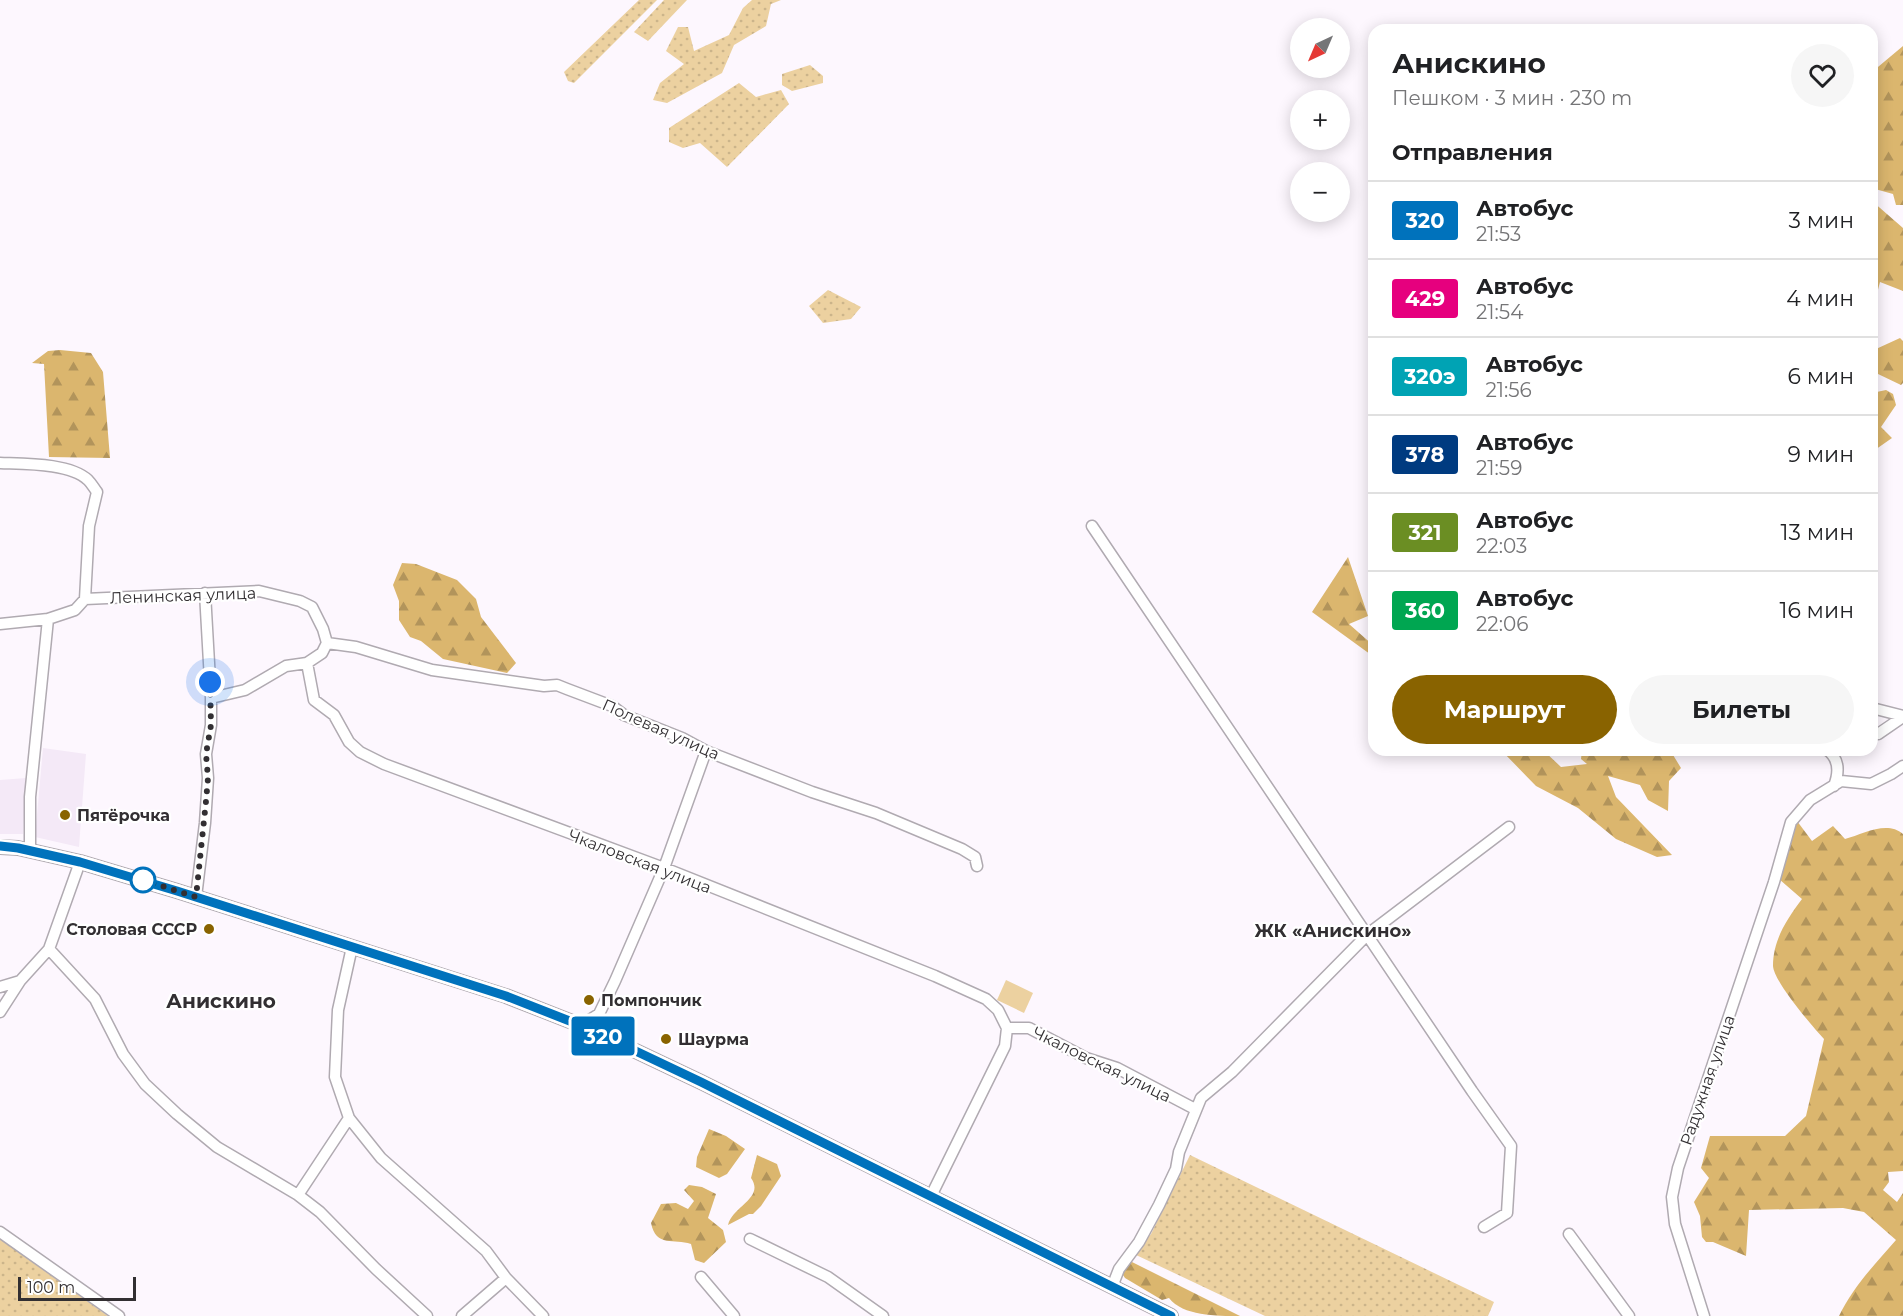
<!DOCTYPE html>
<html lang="ru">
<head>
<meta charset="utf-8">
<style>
	body { margin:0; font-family:Montserrat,sans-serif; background:#f6f6f6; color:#202124; height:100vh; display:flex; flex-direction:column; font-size:22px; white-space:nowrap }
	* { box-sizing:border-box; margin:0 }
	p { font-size:20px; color:#757577 }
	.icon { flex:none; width:33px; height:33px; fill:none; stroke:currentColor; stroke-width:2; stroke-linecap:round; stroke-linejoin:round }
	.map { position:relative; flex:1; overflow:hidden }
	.drawer { position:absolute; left:1368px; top:24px; width:510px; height:732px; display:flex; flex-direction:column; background:#fff; border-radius:18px; box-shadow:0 3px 15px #0003 }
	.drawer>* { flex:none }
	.badge { padding:0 12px; border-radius:4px; font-size:21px; line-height:39px }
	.needle { width:39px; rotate:224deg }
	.controls { position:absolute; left:1290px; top:18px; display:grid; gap:12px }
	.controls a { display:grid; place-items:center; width:60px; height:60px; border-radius:50%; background:#fff; box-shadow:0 3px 15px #0003; font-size:30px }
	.scale { position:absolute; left:18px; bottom:15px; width:118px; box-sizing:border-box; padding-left:6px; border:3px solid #322f32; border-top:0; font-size:16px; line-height:21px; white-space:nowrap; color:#322f32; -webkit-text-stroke:4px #fff; paint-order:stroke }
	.you { position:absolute; width:30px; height:30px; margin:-15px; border:4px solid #fff; border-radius:50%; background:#1a73e8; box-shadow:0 0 0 9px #1a73e833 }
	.map>.badge { position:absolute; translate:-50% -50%; box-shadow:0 0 0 3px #fff }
	h2 { padding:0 24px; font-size:22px; line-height:54px }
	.round { display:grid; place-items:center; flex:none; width:63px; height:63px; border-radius:32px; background:#f6f6f6 }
	.summary { display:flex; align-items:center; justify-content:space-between; height:102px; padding:0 24px }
	h1 { font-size:28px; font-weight:700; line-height:45px }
	.primary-button { display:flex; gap:12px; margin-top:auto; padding:12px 24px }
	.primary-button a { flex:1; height:69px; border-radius:36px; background:#896300; color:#fff; font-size:24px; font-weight:700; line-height:69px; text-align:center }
	.primary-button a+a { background:#f6f6f6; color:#202124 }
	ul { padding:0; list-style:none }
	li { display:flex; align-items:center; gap:18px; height:78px; padding:0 24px; border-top:2px solid #e0e0e0 }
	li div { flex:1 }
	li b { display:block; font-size:22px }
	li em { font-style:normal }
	li .badge { min-width:66px; font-weight:700; text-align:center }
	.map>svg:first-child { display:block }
	.built { fill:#f4e9f7 }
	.grass { fill:url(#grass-dots) }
	.forest { fill:url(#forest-firs) }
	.park { fill:#ecd1a0 }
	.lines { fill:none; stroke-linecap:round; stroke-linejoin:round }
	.minor-casing { stroke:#b0aab1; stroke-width:13 }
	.major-casing { stroke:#b0aab1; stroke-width:16 }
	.minor { stroke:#fff; stroke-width:10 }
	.major { stroke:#fff; stroke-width:14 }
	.line-casing { stroke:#fff; stroke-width:14 }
	.line { stroke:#0072bc; stroke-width:9 }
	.walk { stroke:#322f32; stroke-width:6; stroke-dasharray:0 10.8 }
	.poi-dot { fill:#896300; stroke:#fff; stroke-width:2 }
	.stop-dot { fill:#fff; stroke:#0072bc; stroke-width:3 }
	.labels { text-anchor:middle; stroke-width:4.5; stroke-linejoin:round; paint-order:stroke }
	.street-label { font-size:16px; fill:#322f32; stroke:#fff }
	.poi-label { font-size:16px; font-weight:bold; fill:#322f32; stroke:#fff; text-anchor:start }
	.neighbourhood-label { font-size:18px; font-weight:bold; fill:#322f32; stroke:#fff }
	.quarter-label { font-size:20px; font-weight:bold; fill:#322f32; stroke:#fff }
</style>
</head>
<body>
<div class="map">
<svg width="1903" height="1316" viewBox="0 0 1903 1316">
	<defs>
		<pattern id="grass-dots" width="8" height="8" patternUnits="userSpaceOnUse" patternTransform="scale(1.5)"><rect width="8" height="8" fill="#ecd1a0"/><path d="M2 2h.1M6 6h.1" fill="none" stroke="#cbb48a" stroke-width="1.8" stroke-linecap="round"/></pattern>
		<pattern id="forest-firs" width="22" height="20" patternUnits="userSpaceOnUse" patternTransform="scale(1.5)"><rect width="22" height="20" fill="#dbb66e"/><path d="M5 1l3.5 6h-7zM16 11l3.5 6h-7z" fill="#b2945b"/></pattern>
	</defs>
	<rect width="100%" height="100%" fill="#fdf7fe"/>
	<path class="built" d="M 43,748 L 86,754 L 79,847 L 35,837 Z
		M 26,778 L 23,834 L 0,834 L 0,780 Z"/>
	<path class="grass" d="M 639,0 L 657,0 L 574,83 L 568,81 L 564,72 Z
		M 664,0 L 687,0 L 648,41 L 634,32 Z
		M 752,0 L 781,0 L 771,4 L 766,26 L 734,45 L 722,73 L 667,103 L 653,100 L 660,83 L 684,64 L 666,51 L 678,27 L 688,27 L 694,51 L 729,35 L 743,8 Z
		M 810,65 L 823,76 L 823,83 L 792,91 L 782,85 L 782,74 Z
		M 739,83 L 756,97 L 781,90 L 789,104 L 727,167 L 700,143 L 683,148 L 669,142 L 669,128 Z
		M 828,290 L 861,307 L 851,319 L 823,323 L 809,306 Z
		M 1190,1155 L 1494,1302 L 1488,1316 L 1265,1316 L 1134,1254 L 1151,1234 Z
		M 0,1239 L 108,1316 L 0,1316 Z"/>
	<path class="forest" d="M 1903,46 L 1903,205 L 1896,205 L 1893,194 L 1875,189 L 1872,196 L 1872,72 Z
		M 1872,201 L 1903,228 L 1903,291 L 1880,282 L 1872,313 Z
		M 1900,338 L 1903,341 L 1903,383 L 1901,385 L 1878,374 L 1875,363 L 1876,349 Z
		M 60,350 L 91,353 L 103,372 L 110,458 L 49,457 L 44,364 L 32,363 L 48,351 Z
		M 1886,390 L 1893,394 L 1896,405 L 1881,427 L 1892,438 L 1872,452 L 1872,393 Z
		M 1348,557 L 1368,616 L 1349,624 L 1374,646 L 1374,657 L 1312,612 Z
		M 402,563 L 416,564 L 457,580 L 476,599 L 481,617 L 516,663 L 507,673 L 443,659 L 421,641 L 410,637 L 399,620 L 399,601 L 393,585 Z
		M 1501,750 L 1543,750 L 1561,767 L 1587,764 L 1581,759 L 1582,750 L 1670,750 L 1681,768 L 1669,781 L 1668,811 L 1648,800 L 1640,785 L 1608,776 L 1616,797 L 1672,855 L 1657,857 L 1616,839 L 1578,808 L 1536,786 Z
		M 1797,821 L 1812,841 L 1833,826 L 1845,839 C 1863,834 1887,820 1903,834 L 1903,1171 L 1888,1172 L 1889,1182 L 1883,1190 L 1897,1202 L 1903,1193 L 1903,1316 L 1839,1316 C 1853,1287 1875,1264 1896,1240 L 1864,1212 L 1843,1208 L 1749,1210 L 1746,1256 L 1713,1242 L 1706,1242 L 1702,1237 L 1700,1216 L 1694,1202 L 1709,1178 L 1701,1168 L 1710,1136 L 1785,1136 L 1806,1116 L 1824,1039 C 1812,1026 1774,982 1773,966 C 1773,940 1787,919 1802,899 L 1779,879 L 1790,831 Z
		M 709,1129 L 726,1136 L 745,1149 L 727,1174 L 719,1178 L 696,1167 L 697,1157 Z
		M 757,1155 L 777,1164 L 781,1176 L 761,1206 L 753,1214 L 749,1214 L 728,1225 C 733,1206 765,1198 751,1178 Z
		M 689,1185 L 702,1187 L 716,1194 L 708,1218 L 723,1230 L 726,1242 L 704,1263 L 695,1260 L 691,1244 C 674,1238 656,1248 651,1223 L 661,1204 L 676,1203 L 688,1209 L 694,1201 L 684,1190 Z
		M 1130,1261 L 1240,1316 C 1216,1316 1183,1316 1169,1298 L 1162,1300 L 1125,1278 L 1121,1272 Z"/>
	<path class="park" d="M 1006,980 L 1033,993 L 1024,1013 L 997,1000 Z"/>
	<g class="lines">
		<g class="minor-casing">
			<path id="minor" d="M 0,463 C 25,464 70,463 88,480 C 92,484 94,488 97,492 L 89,526 L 85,599
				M 1092,526 L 1472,1091 L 1511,1146 L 1507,1213 L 1484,1227
				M 0,624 L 48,619 L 75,610 L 85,599 L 259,591 L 300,601 L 312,607 L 323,629 L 327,643
				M 327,643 L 356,647 L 432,670 L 544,686 L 557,685 L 567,689 L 612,706 L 624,715 L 682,738 L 706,751 L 812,792 L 876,813 L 962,849 L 975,857 L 977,866
				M 307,663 L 314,700 L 334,715 L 349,742 L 360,752 L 384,764 L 664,868 L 935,976 L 986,999 L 998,1010 L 1007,1028 L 1005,1046 L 931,1196
				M 211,698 L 245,690 L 286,666 L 307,663 L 322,653 L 327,643
				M 1872,708 L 1903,716
				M 1878,734 L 1903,717
				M 1827,750 C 1840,759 1839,773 1834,786
				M 30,850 L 30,797 L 48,619
				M 196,897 L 205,823 L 208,778 L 206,754 L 211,725 L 211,698 L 205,593
				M 352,947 L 338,1010 L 335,1077 L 349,1118 L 381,1158 L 486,1251 L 506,1278 L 543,1316
				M 49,949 L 95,999 L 123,1054 L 145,1084 L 177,1114 L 217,1147 L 298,1195 L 320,1212 L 376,1269 L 427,1316
				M 0,987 L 20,981 L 49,949 L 80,862
				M 0,1012 L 20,981
				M 585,1027 L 591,1019 L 599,1014 L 615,981 L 664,868 L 706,751
				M 1007,1028 L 1029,1028 L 1086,1058 L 1117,1068 L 1195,1109
				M 298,1195 L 349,1118
				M 0,1232 L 119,1316
				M 1569,1234 L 1629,1316
				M 750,1239 L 828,1277 L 883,1316
				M 701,1277 L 734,1316
				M 1112,1287 L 1119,1269 L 1139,1242 L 1159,1205 L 1176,1169 L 1179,1152 L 1201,1098 L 1232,1072 L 1368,934 L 1509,827
				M 462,1316 L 506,1278
				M 1704,1316 L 1675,1224 L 1672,1197 L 1678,1168 L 1774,882 L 1791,822 L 1810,800 L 1841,781 L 1871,784 L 1891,774 L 1903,766"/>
		</g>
		<g class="major-casing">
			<path id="major" d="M 0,847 L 18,848 L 80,862 L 177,891 L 506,996 L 585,1027 L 701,1082 L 1171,1316"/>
		</g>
		<use href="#minor" class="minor"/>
		<use href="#major" class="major"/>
	</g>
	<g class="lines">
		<g class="line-casing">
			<path id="line" d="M 0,846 L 18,848 L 80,862 L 177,891 L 506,996 L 585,1027 L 701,1082 L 1171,1316"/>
		</g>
		<use href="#line" class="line"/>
		<path class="walk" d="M 143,880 L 196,897 L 206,801 L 208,778 L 206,754 L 211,725 L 210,682"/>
	</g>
	<g class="poi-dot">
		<circle cx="65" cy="815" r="6"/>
		<circle cx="209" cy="929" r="6"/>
		<circle cx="589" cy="1000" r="6"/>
		<circle cx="666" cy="1039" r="6"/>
	</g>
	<circle class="stop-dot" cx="143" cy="880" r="12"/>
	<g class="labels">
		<g class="street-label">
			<text transform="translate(183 595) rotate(-2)" y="6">Ленинская улица</text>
			<text transform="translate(661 729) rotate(24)" y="6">Полевая улица</text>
			<text transform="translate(640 861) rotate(21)" y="6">Чкаловская улица</text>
			<text transform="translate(1102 1064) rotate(26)" y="6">Чкаловская улица</text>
			<text transform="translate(1707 1080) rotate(-71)" y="6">Радужная улица</text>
		</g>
		<g class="poi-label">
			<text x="77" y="821">Пятёрочка</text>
			<text x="197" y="935" text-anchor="end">Столовая СССР</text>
			<text x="601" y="1006">Помпончик</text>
			<text x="678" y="1045">Шаурма</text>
		</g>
		<g class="neighbourhood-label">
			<text x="1333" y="937">ЖК «Анискино»</text>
		</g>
		<g class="quarter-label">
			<text x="221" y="1008">Анискино</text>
		</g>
	</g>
</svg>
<div class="controls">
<a><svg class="needle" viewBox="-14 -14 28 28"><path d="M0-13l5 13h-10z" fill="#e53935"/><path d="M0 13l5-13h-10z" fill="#757577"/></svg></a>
<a>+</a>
<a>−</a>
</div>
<div class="scale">100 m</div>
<div class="you" style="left:210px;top:682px"></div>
<b class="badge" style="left:603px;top:1036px;background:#0072bc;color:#fff">320</b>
<section class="drawer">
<div class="summary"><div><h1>Анискино</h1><p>Пешком · 3 мин · 230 m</p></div><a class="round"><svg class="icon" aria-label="heart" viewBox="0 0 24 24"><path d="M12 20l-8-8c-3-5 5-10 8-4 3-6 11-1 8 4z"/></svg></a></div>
<h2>Отправления</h2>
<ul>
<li><span class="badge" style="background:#0072bc;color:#fff">320</span><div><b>Автобус</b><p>21:53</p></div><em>3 мин</em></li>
<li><span class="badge" style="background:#e6007e;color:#fff">429</span><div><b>Автобус</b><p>21:54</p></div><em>4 мин</em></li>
<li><span class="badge" style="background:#00a3b4;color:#fff">320э</span><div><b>Автобус</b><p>21:56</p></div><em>6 мин</em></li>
<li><span class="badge" style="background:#003b80;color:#fff">378</span><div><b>Автобус</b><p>21:59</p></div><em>9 мин</em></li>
<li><span class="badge" style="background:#6b8e23;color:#fff">321</span><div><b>Автобус</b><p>22:03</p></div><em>13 мин</em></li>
<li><span class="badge" style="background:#00a651;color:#fff">360</span><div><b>Автобус</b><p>22:06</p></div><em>16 мин</em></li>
</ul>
<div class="primary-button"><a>Маршрут</a><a>Билеты</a></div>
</section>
</div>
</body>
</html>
